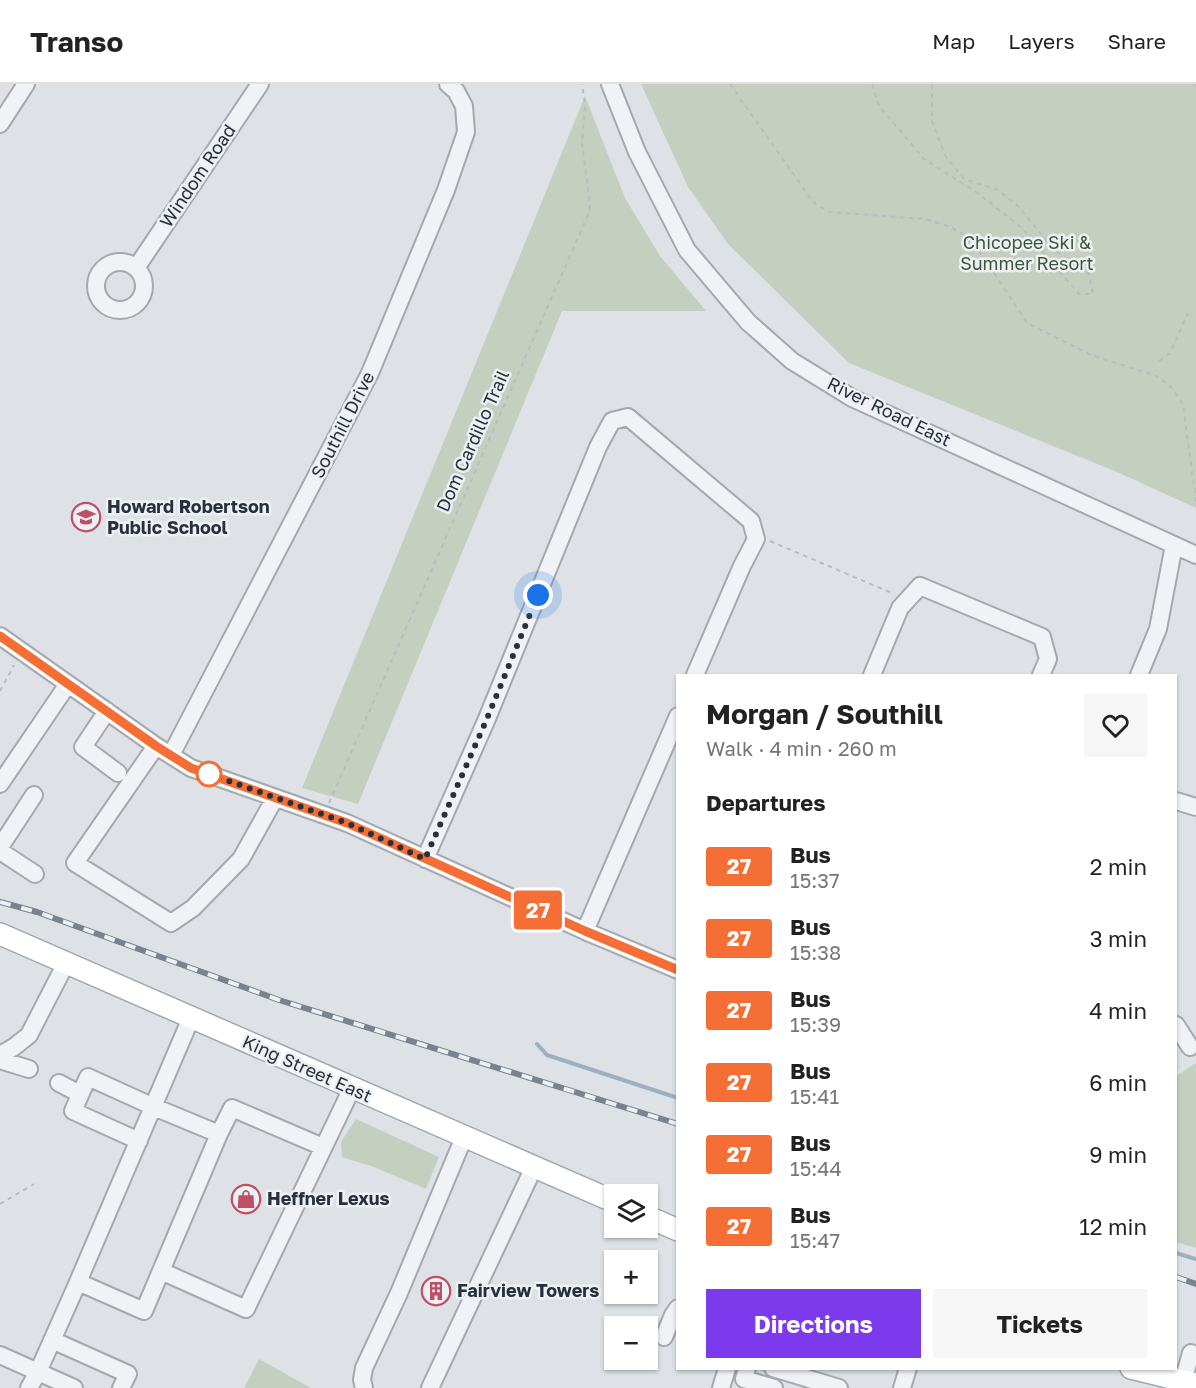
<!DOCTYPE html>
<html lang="en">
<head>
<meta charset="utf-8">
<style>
	body { margin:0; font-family:"Golos Text",sans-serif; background:#f6f6f6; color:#222; height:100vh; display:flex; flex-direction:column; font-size:22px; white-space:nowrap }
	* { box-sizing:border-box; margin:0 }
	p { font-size:20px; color:#767676 }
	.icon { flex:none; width:33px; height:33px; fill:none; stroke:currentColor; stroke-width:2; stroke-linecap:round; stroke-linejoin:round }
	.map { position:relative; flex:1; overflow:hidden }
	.sheet { position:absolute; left:676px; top:590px; width:501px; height:696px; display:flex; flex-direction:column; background:#fff; border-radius:0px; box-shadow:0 2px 4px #0004 }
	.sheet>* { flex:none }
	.badge { padding:0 12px; border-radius:4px; font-size:21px; line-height:39px }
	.fabs { position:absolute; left:604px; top:1100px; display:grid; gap:12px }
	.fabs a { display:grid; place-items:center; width:54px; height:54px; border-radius:0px; background:#fff; box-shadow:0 2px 4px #0004; font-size:30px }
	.you { position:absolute; width:30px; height:30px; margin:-15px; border:4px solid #fff; border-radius:50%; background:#1a73e8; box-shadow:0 0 0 9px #1a73e833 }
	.map>.badge { position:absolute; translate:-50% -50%; box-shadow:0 0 0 3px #fff }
	h2 { padding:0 30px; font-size:22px; line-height:54px }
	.round { display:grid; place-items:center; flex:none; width:63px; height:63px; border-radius:0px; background:#f6f6f6 }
	.head { display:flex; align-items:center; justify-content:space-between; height:102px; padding:0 30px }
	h1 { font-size:28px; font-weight:700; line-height:45px }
	.cta { display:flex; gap:12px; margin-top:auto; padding:12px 30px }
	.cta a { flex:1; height:69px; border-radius:0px; background:#7c3aed; color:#fff; font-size:24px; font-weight:700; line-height:69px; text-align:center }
	.cta a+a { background:#f6f6f6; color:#222 }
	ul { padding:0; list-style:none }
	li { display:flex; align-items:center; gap:18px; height:72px; padding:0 30px }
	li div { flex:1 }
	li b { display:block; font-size:22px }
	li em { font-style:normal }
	li .badge { min-width:66px; font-weight:700; text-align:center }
	header { display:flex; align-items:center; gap:36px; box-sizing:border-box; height:84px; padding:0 30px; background:#fff; border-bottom:2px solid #e0e0e0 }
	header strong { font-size:28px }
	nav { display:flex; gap:33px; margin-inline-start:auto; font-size:21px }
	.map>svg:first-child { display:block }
	.green { fill:#c5cfc0 }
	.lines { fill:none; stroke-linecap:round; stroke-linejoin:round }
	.stream { stroke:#9db0c3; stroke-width:4 }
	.minor-casing { stroke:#a4a9af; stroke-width:20 }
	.major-casing { stroke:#9fa7b1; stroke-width:24 }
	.path { stroke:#b9bcc1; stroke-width:2; stroke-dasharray:4.5 4.5; stroke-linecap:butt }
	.minor { stroke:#f1f2f5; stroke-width:16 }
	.major { stroke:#fff; stroke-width:21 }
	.rail-casing { stroke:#79828e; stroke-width:6 }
	.rail { stroke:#edf0f4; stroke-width:4; stroke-dasharray:11; stroke-linecap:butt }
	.line-casing { stroke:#fff; stroke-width:14 }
	.line { stroke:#f46e35; stroke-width:9 }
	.walk { stroke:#29303b; stroke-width:6; stroke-dasharray:0 10.8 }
	.stop-dot { fill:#fff; stroke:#f46e35; stroke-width:3 }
	.labels { text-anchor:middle; stroke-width:5; stroke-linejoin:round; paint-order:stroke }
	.street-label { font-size:18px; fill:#29303b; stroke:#edf0f4 }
	.park-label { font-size:18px; fill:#3e5638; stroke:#edf0f4 }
	.poi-label { font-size:18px; font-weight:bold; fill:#29303b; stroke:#edf0f4; text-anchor:start }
</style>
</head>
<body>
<header>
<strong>Transo</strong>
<nav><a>Map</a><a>Layers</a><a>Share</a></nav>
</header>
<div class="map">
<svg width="1196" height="1304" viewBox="0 0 1196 1304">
	<rect width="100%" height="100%" fill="#dee2e6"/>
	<path class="green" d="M 641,0 L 1196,0 L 1196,424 L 1117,388 L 849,279 L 728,160 L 688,103 Z
		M 585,12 L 625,114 L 660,172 L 706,227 L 562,227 L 358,720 L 302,704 Z
		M 1196,979 L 1196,1164 L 1176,1158 L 1176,992 Z
		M 356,1035 L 439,1073 L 426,1105 L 374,1083 L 342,1073 L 341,1058 Z
		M 259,1275 L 311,1304 L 244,1304 Z"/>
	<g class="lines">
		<path class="stream" d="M 537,960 L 547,971 L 678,1014
			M 1176,1169 L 1196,1175"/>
		<g class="minor-casing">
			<path id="minor" d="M 610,0 L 637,68 L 687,166 L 748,238 L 792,277 L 852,314 L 1196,471
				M 0,40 L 26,0
				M96 202a24 24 0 1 1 48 0a24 24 0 1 1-48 0Z
				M 136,184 L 260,0
				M 0,552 L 156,662 L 191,684 L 347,739 L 585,847 L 678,886
				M 872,591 L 900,524 L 920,502 L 1042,553 L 1048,575 L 1041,591
				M 1139,591 L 1158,545 L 1174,461
				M 107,627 L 83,663 L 118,689
				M 156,662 L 75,779 L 171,839 L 193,824 L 241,775 L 275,714
				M 171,671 L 370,289 L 446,106 L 466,48 L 464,22 L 456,7 L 448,0
				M 0,700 L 68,600
				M 1176,717 L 1196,723
				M 0,763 L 34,711
				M 0,767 L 35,790
				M 425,775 L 486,637 L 598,363 L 612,337 L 628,333 L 751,437 L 756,455 L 742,482 L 695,591
				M 585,847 L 678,632
				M 1176,941 L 1190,963
				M 0,971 L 14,963 L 29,951 L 66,879
				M 0,976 L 29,985
				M 59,999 L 80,1010
				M 139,1057 L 73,1027 L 88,993 L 154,1023 L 219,1050
				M 161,1187 L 246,1225 L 352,1004
				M 78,1198 L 144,1227 L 219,1050 L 232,1024 L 323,1063
				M 664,1253 L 673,1231 L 678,1224
				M 52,1256 L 128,1290 L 121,1304
				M 0,1271 L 74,1304
				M 747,1284 L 744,1295 L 774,1304
				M 773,1284 L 839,1304
				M 1183,1297 L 1191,1269
				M 29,1304 L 38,1288 L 78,1198 L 191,934
				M 364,1304 L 362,1296 L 364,1284 L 399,1209 L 464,1053
				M 430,1304 L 534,1083
				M 721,1304 L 727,1284
				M 902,1304 L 908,1284"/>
		</g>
		<g class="major-casing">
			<path id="major" d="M 0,850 L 615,1118
				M 648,1133 L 678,1146
				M 1131,1284 L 1196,1300"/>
		</g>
		<path class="path" d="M 730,0 L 813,118 L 829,128 L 925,135 L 951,143 L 966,152 L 978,165 L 1027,239 L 1091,271 L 1157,292 L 1172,304 L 1183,321 L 1196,417
			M 872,0 L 879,22 L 924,75 L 976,108 L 1021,143 L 1079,210 L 1093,210 L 1089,190 L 1053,165 L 1019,123 L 998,106 L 964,95 L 946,73 L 932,37 L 932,0
			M 1193,0 L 1196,2
			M 1159,277 L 1170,269 L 1188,229
			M 770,457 L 894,510
			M 0,607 L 14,581
			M 329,719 L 588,131 L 590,121 L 582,59 L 585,20 L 582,0
			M 0,1120 L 34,1100"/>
		<use href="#minor" class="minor"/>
		<use href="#major" class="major"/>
		<g class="rail-casing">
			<path id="rail" d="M 0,818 L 37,828 L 279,916 L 678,1040
				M 1176,1193 L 1196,1200"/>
		</g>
		<use href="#rail" class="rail"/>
	</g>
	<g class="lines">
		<g class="line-casing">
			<path id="line" d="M 0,552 L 156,662 L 191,684 L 347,739 L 585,847 L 678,886"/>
		</g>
		<use href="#line" class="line"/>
		<path class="walk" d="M 209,690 L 347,739 L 425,775 L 486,637 L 538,511"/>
	</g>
	<defs>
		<g id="school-ring" transform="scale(1.5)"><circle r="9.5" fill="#edf0f4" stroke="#bf4f64" stroke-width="1.5"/><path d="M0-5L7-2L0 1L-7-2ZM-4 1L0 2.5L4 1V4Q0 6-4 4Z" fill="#bf4f64"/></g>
		<g id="shop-ring" transform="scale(1.5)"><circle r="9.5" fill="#edf0f4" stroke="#bf4f64" stroke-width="1.5"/><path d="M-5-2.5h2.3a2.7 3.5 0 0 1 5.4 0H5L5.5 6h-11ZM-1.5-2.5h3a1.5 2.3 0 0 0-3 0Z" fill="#bf4f64"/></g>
		<g id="building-ring" transform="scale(1.5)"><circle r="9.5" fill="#edf0f4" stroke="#bf4f64" stroke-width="1.5"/><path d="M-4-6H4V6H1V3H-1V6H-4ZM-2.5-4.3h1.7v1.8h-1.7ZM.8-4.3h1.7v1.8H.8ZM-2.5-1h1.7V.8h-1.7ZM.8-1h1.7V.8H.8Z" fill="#bf4f64"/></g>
	</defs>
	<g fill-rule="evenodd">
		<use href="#school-ring" x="86" y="433"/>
		<use href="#shop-ring" x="246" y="1115"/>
		<use href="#building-ring" x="436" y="1207"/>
	</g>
	<circle class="stop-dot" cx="209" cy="690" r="12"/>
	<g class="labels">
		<g class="street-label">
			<text transform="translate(198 92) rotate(-56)" y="6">Windom Road</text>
			<text transform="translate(889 328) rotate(26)" y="6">River Road East</text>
			<text transform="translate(343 341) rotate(-63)" y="6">Southill Drive</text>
			<text transform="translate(473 357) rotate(-66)" y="6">Dom Cardillo Trail</text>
			<text transform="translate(307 985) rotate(24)" y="6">King Street East</text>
		</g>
		<g class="park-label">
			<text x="1027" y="165">Chicopee Ski &amp;<tspan x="1027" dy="21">Summer Resort</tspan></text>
		</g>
		<g class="poi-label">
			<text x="107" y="429">Howard Robertson<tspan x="107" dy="21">Public School</tspan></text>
			<text x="267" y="1121">Heffner Lexus</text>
			<text x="457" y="1213">Fairview Towers</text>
		</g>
	</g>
</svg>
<div class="fabs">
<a><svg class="icon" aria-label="layers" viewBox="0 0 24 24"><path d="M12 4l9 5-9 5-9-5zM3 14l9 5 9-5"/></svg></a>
<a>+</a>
<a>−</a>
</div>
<div class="you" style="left:538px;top:511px"></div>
<b class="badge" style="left:538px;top:826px;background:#f46e35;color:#fff">27</b>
<section class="sheet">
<div class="head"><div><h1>Morgan / Southill</h1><p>Walk · 4 min · 260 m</p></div><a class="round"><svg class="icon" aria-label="heart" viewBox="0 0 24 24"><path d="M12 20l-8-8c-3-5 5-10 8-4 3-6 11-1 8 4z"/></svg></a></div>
<h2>Departures</h2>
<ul>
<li><span class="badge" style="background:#f46e35;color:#fff">27</span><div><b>Bus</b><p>15:37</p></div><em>2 min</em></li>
<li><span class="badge" style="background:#f46e35;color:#fff">27</span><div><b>Bus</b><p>15:38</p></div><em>3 min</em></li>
<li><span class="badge" style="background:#f46e35;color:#fff">27</span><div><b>Bus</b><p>15:39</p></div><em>4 min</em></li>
<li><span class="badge" style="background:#f46e35;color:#fff">27</span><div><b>Bus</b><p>15:41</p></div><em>6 min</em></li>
<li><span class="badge" style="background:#f46e35;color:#fff">27</span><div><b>Bus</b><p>15:44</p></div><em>9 min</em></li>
<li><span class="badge" style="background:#f46e35;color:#fff">27</span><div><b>Bus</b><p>15:47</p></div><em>12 min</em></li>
</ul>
<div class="cta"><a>Directions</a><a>Tickets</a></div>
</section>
</div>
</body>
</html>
